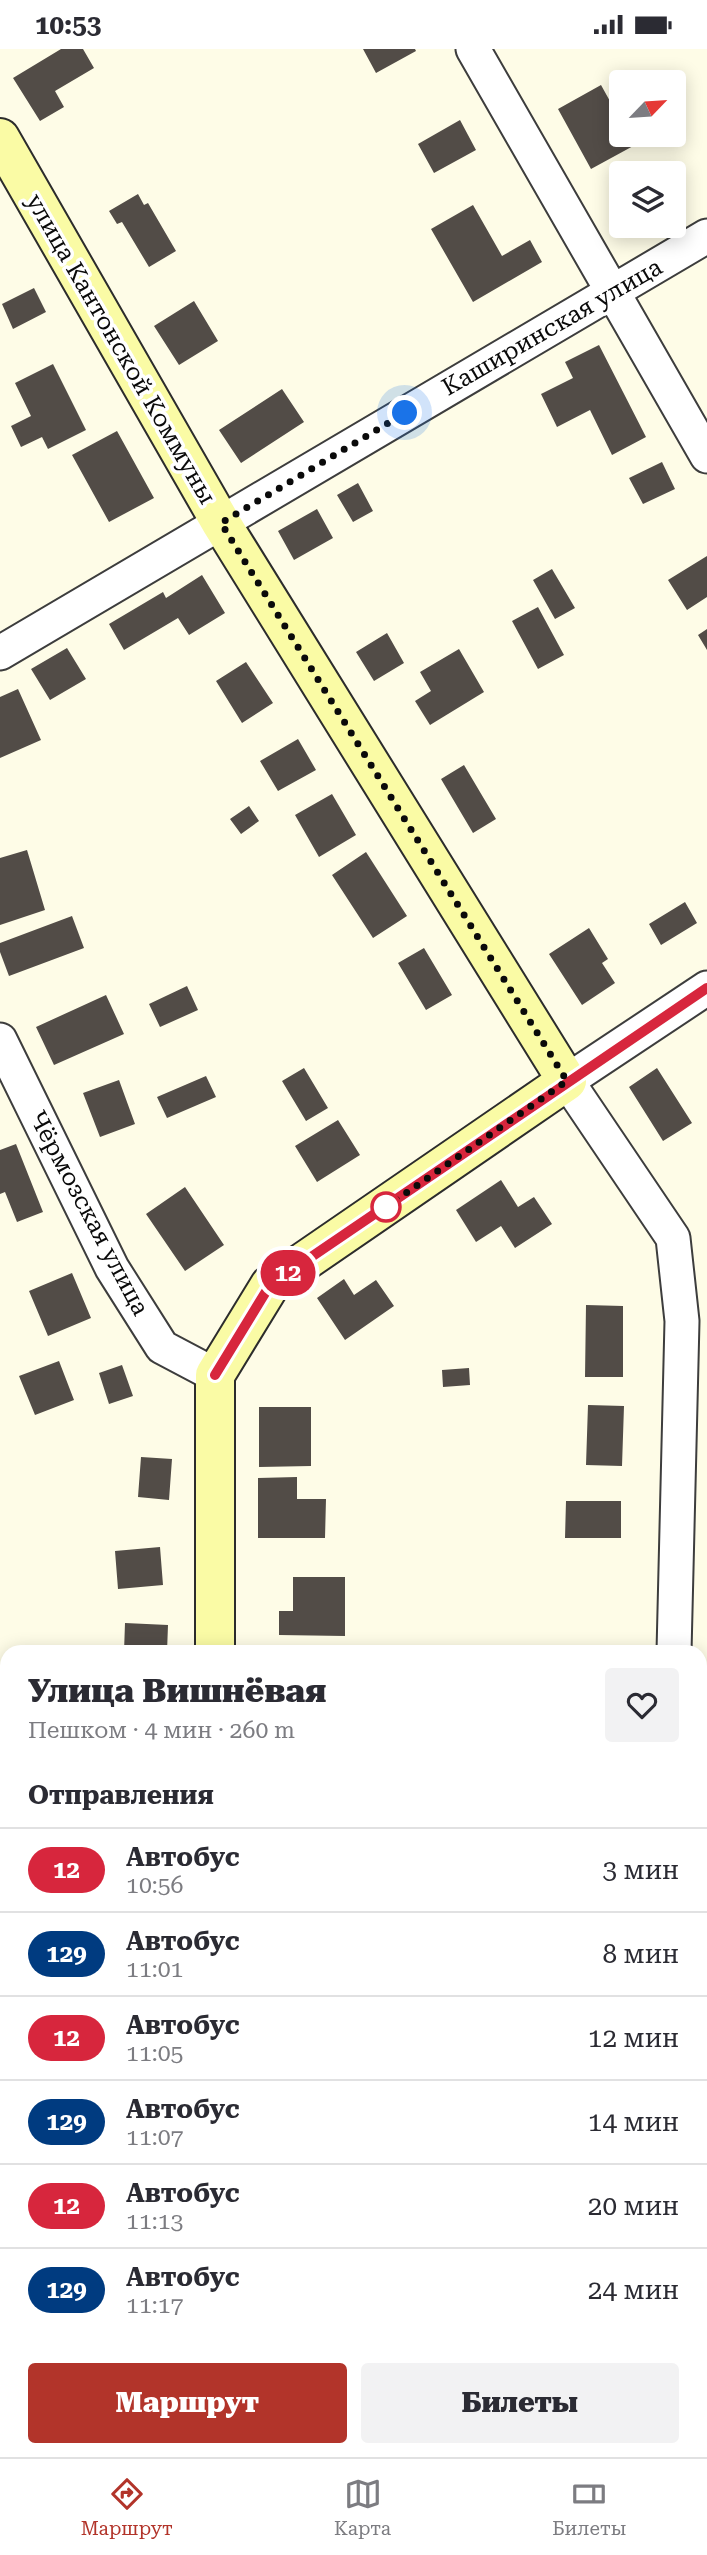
<!DOCTYPE html>
<html lang="ru">
<head>
<meta charset="utf-8">
<style>
	body { margin:0; font-family:"Roboto Serif",serif; background:#f2f2f3; color:#2b2b33; height:100vh; display:flex; flex-direction:column; font-size:26px; white-space:nowrap }
	* { box-sizing:border-box; margin:0 }
	p { font-size:23px; color:#7c7c81 }
	.icon { flex:none; width:38px; height:38px; fill:none; stroke:currentColor; stroke-width:2; stroke-linecap:round; stroke-linejoin:round }
	.map { position:relative; flex:1; overflow:hidden }
	.sheet { position:absolute; left:0px; top:1596px; width:707px; height:812px; display:flex; flex-direction:column; background:#fff; border-radius:21px 21px 0 0; box-shadow:0 4px 18px #0003 }
	.sheet>* { flex:none }
	.badge { padding:0 14px; border-radius:23px; font-size:24px; line-height:46px }
	.needle { width:46px; rotate:65deg }
	.tools { position:absolute; left:609px; top:21px; display:grid; gap:14px }
	.tools a { display:grid; place-items:center; width:77px; height:77px; border-radius:7px; background:#fff; box-shadow:0 4px 18px #0003; font-size:35px }
	.you { position:absolute; width:35px; height:35px; margin:-18px; border:5px solid #fff; border-radius:50%; background:#1a73e8; box-shadow:0 0 0 10px #1a73e833 }
	.map>.badge { position:absolute; translate:-50% -50%; box-shadow:0 0 0 4px #fff }
	h2 { padding:0 28px; font-size:26px; line-height:63px }
	.round { display:grid; place-items:center; flex:none; width:74px; height:74px; border-radius:7px; background:#f2f2f3 }
	.summary { display:flex; align-items:center; justify-content:space-between; height:119px; padding:0 28px }
	h1 { font-size:33px; font-weight:800; line-height:52px }
	.button { display:flex; gap:14px; margin-top:auto; padding:14px 28px }
	.button a { flex:1; height:80px; border-radius:7px; background:#b2342a; color:#fff; font-size:28px; font-weight:800; line-height:80px; text-align:center }
	.button a+a { background:#f2f2f3; color:#2b2b33 }
	ul { padding:0; list-style:none }
	li { display:flex; align-items:center; gap:21px; height:84px; padding:0 28px; border-top:2px solid #e1e1e2 }
	li div { flex:1 }
	li b { display:block; font-size:26px }
	li em { font-style:normal }
	li .badge { min-width:77px; font-weight:700; text-align:center }
	.status { display:flex; justify-content:space-between; align-items:center; height:49px; padding:0 35px; background:#fff; direction:ltr }
	.status svg { height:19px; fill:currentColor }
	.dock { display:flex; justify-content:space-around; align-items:center; height:98px; border-top:2px solid #e1e1e2; background:#fff; font-size:19px; color:#7c7c81 }
	.dock a { display:grid; justify-items:center; gap:4px }
	.dock .on { color:#b2342a }
	.map>svg:first-child { display:block }
	.building { fill:#524c47 }
	.lines { fill:none; stroke-linecap:round; stroke-linejoin:round }
	.street-casing { stroke:#3d3d3d; stroke-width:37 }
	.secondary-casing { stroke:#2c2c2c; stroke-width:42 }
	.street { stroke:#fff; stroke-width:33 }
	.secondary { stroke:#fafba5; stroke-width:38 }
	.line-casing { stroke:#fff; stroke-width:16 }
	.line { stroke:#d7263d; stroke-width:10 }
	.walk { stroke:#0a0a0a; stroke-width:7; stroke-dasharray:0 12.6 }
	.stop-dot { fill:#fff; stroke:#d7263d; stroke-width:3.5 }
	.labels { text-anchor:middle; stroke-width:7; stroke-linejoin:round; paint-order:stroke }
	.street-label { font-size:24px; fill:#0a0a0a; stroke:#fff }
</style>
</head>
<body>
<div class="status"><b>10:53</b><svg viewBox="0 0 49 12"><path d="M0 12V9h3v3zM5 12V6h3v6zM10 12V3h3v9zM15 12V0h3v12zM26 1h20v11H26zM47 4h2v5h-2z"/></svg></div>
<div class="map">
<svg width="707" height="2408" viewBox="0 0 707 2408">
	<rect width="100%" height="100%" fill="#fefce7"/>
	<path class="building" d="M 61,0 L 83,0 L 94,19 L 55,42 L 64,58 L 40,72 L 13,29 Z
		M 363,0 L 415,0 L 416,2 L 376,24 Z
		M 601,36 L 621,72 L 621,86 L 629,86 L 635,96 L 591,120 L 558,60 Z
		M 460,71 L 476,101 L 434,124 L 418,95 Z
		M 138,145 L 144,156 L 148,154 L 176,202 L 149,218 L 122,173 L 117,175 L 109,162 Z
		M 473,156 L 502,207 L 530,191 L 542,213 L 473,253 L 431,180 Z
		M 34,239 L 46,263 L 13,280 L 2,255 Z
		M 194,252 L 218,292 L 179,316 L 154,277 Z
		M 599,296 L 646,388 L 612,406 L 590,361 L 557,378 L 541,345 L 573,329 L 565,313 Z
		M 53,315 L 86,381 L 48,400 L 42,388 L 21,398 L 11,377 L 31,367 L 15,334 Z
		M 282,340 L 304,373 L 241,414 L 219,381 Z
		M 117,382 L 154,449 L 109,473 L 72,406 Z
		M 662,413 L 675,440 L 643,455 L 629,429 Z
		M 358,434 L 373,462 L 353,473 L 337,446 Z
		M 317,460 L 333,489 L 294,511 L 278,482 Z
		M 707,507 L 707,548 L 687,561 L 668,531 Z
		M 552,520 L 575,559 L 555,570 L 533,531 Z
		M 202,526 L 225,564 L 189,586 L 178,569 L 124,601 L 109,575 L 163,543 L 166,549 Z
		M 538,558 L 564,606 L 538,620 L 512,572 Z
		M 707,580 L 707,601 L 698,586 Z
		M 387,584 L 404,614 L 374,632 L 356,603 Z
		M 67,599 L 86,630 L 50,651 L 31,620 Z
		M 459,600 L 484,643 L 430,676 L 415,652 L 431,642 L 420,623 Z
		M 246,613 L 273,654 L 242,674 L 216,632 Z
		M 18,640 L 41,691 L 0,709 L 0,648 Z
		M 298,690 L 316,721 L 278,742 L 260,712 Z
		M 464,716 L 496,770 L 473,784 L 441,730 Z
		M 332,745 L 356,786 L 319,808 L 295,766 Z
		M 249,757 L 259,772 L 241,785 L 230,770 Z
		M 27,801 L 45,861 L 0,876 L 0,809 Z
		M 366,803 L 407,867 L 373,889 L 332,826 Z
		M 685,853 L 697,874 L 661,896 L 649,875 Z
		M 72,867 L 84,899 L 9,927 L 0,903 L 0,894 Z
		M 589,879 L 608,910 L 602,914 L 615,934 L 582,956 L 549,905 Z
		M 424,899 L 452,946 L 426,961 L 398,914 Z
		M 187,937 L 198,961 L 160,978 L 149,955 Z
		M 106,946 L 124,985 L 54,1016 L 36,978 Z
		M 304,1019 L 328,1059 L 306,1072 L 282,1032 Z
		M 657,1019 L 692,1074 L 663,1092 L 629,1038 Z
		M 206,1027 L 216,1048 L 167,1069 L 157,1048 Z
		M 119,1031 L 135,1075 L 100,1088 L 83,1044 Z
		M 338,1071 L 360,1106 L 317,1133 L 295,1097 Z
		M 16,1095 L 43,1163 L 17,1173 L 5,1143 L 0,1145 L 0,1101 Z
		M 501,1131 L 518,1158 L 534,1148 L 552,1175 L 515,1199 L 501,1177 L 476,1193 L 456,1161 Z
		M 185,1138 L 224,1196 L 185,1222 L 146,1165 Z
		M 72,1224 L 91,1269 L 48,1287 L 29,1242 Z
		M 344,1230 L 354,1246 L 376,1231 L 394,1257 L 345,1291 L 317,1249 Z
		M 586,1256 L 623,1257 L 623,1328 L 585,1328 Z
		M 59,1312 L 74,1351 L 35,1366 L 19,1327 Z
		M 122,1316 L 133,1347 L 109,1355 L 99,1324 Z
		M 469,1319 L 470,1336 L 443,1338 L 442,1321 Z
		M 588,1356 L 624,1357 L 622,1417 L 586,1416 Z
		M 259,1358 L 311,1358 L 311,1417 L 259,1418 Z
		M 141,1408 L 172,1410 L 169,1451 L 138,1448 Z
		M 297,1428 L 297,1450 L 326,1450 L 325,1489 L 258,1489 L 258,1429 Z
		M 566,1452 L 621,1452 L 621,1489 L 565,1489 Z
		M 160,1498 L 163,1536 L 118,1540 L 115,1502 Z
		M 293,1528 L 345,1528 L 345,1587 L 279,1586 L 279,1562 L 293,1562 Z
		M 125,1574 L 168,1576 L 167,1603 L 124,1603 Z
		M 7,2252 L 7,2280 L 0,2281 L 0,2253 Z"/>
	<g class="lines">
		<g class="street-casing">
			<path id="street" d="M 473,0 L 707,407
				M 0,604 L 707,187
				M 0,991 L 112,1219 L 162,1298 L 215,1326
				M 674,1603 L 682,1272 L 673,1189 L 567,1032 L 707,939
				M 700,1881 L 707,1881
				M 700,2374 L 707,2374
				M 199,2401 L 199,2408"/>
		</g>
		<g class="secondary-casing">
			<path id="secondary" d="M 0,89 L 221,474 L 567,1032 L 270,1236 L 215,1326 L 215,1603
				M 0,2407 L 147,2401"/>
		</g>
		<use href="#street" class="street"/>
		<use href="#secondary" class="secondary"/>
	</g>
	<g class="lines">
		<g class="line-casing">
			<path id="line" d="M 215,1326 L 270,1236 L 707,939"/>
		</g>
		<use href="#line" class="line"/>
		<path class="walk" d="M 386,1158 L 567,1032 L 221,474 L 405,364"/>
	</g>
	<circle class="stop-dot" cx="386" cy="1158" r="14"/>
	<g class="labels">
		<g class="street-label">
			<text transform="translate(552 278) rotate(-30)" y="8">Каширинская улица</text>
			<text transform="translate(121 300) rotate(60)" y="8">улица Кантонской Коммуны</text>
			<text transform="translate(89 1164) rotate(62)" y="8">Чёрмозская улица</text>
		</g>
	</g>
</svg>
<div class="tools">
<a><svg class="needle" viewBox="-14 -14 28 28"><path d="M0-13l5 13h-10z" fill="#e53935"/><path d="M0 13l5-13h-10z" fill="#7c7c81"/></svg></a>
<a><svg class="icon" aria-label="layers" viewBox="0 0 24 24"><path d="M12 4l9 5-9 5-9-5zM3 14l9 5 9-5"/></svg></a>
</div>
<div class="you" style="left:405px;top:364px"></div>
<b class="badge" style="left:288px;top:1224px;background:#d7263d;color:#fff">12</b>
<section class="sheet">
<div class="summary"><div><h1>Улица Вишнёвая</h1><p>Пешком · 4 мин · 260 m</p></div><a class="round"><svg class="icon" aria-label="heart" viewBox="0 0 24 24"><path d="M12 20l-8-8c-3-5 5-10 8-4 3-6 11-1 8 4z"/></svg></a></div>
<h2>Отправления</h2>
<ul>
<li><span class="badge" style="background:#d7263d;color:#fff">12</span><div><b>Автобус</b><p>10:56</p></div><em>3 мин</em></li>
<li><span class="badge" style="background:#003b80;color:#fff">129</span><div><b>Автобус</b><p>11:01</p></div><em>8 мин</em></li>
<li><span class="badge" style="background:#d7263d;color:#fff">12</span><div><b>Автобус</b><p>11:05</p></div><em>12 мин</em></li>
<li><span class="badge" style="background:#003b80;color:#fff">129</span><div><b>Автобус</b><p>11:07</p></div><em>14 мин</em></li>
<li><span class="badge" style="background:#d7263d;color:#fff">12</span><div><b>Автобус</b><p>11:13</p></div><em>20 мин</em></li>
<li><span class="badge" style="background:#003b80;color:#fff">129</span><div><b>Автобус</b><p>11:17</p></div><em>24 мин</em></li>
</ul>
<div class="button"><a>Маршрут</a><a>Билеты</a></div>
</section>
</div>
<nav class="dock">
<a class="on"><svg class="icon" aria-label="directions" viewBox="0 0 24 24"><path d="M12 3l9 9-9 9-9-9zM9 14v-3h6M13 9l2 2-2 2"/></svg>Маршрут</a>
<a><svg class="icon" aria-label="map" viewBox="0 0 24 24"><path d="M3 6l6-2 6 2 6-2v14l-6 2-6-2-6 2zM9 4v14M15 6v14"/></svg>Карта</a>
<a><svg class="icon" aria-label="tickets" viewBox="0 0 24 24"><path d="M3 7h18v10H3zM15 7v10"/></svg>Билеты</a>
</nav>
</body>
</html>
